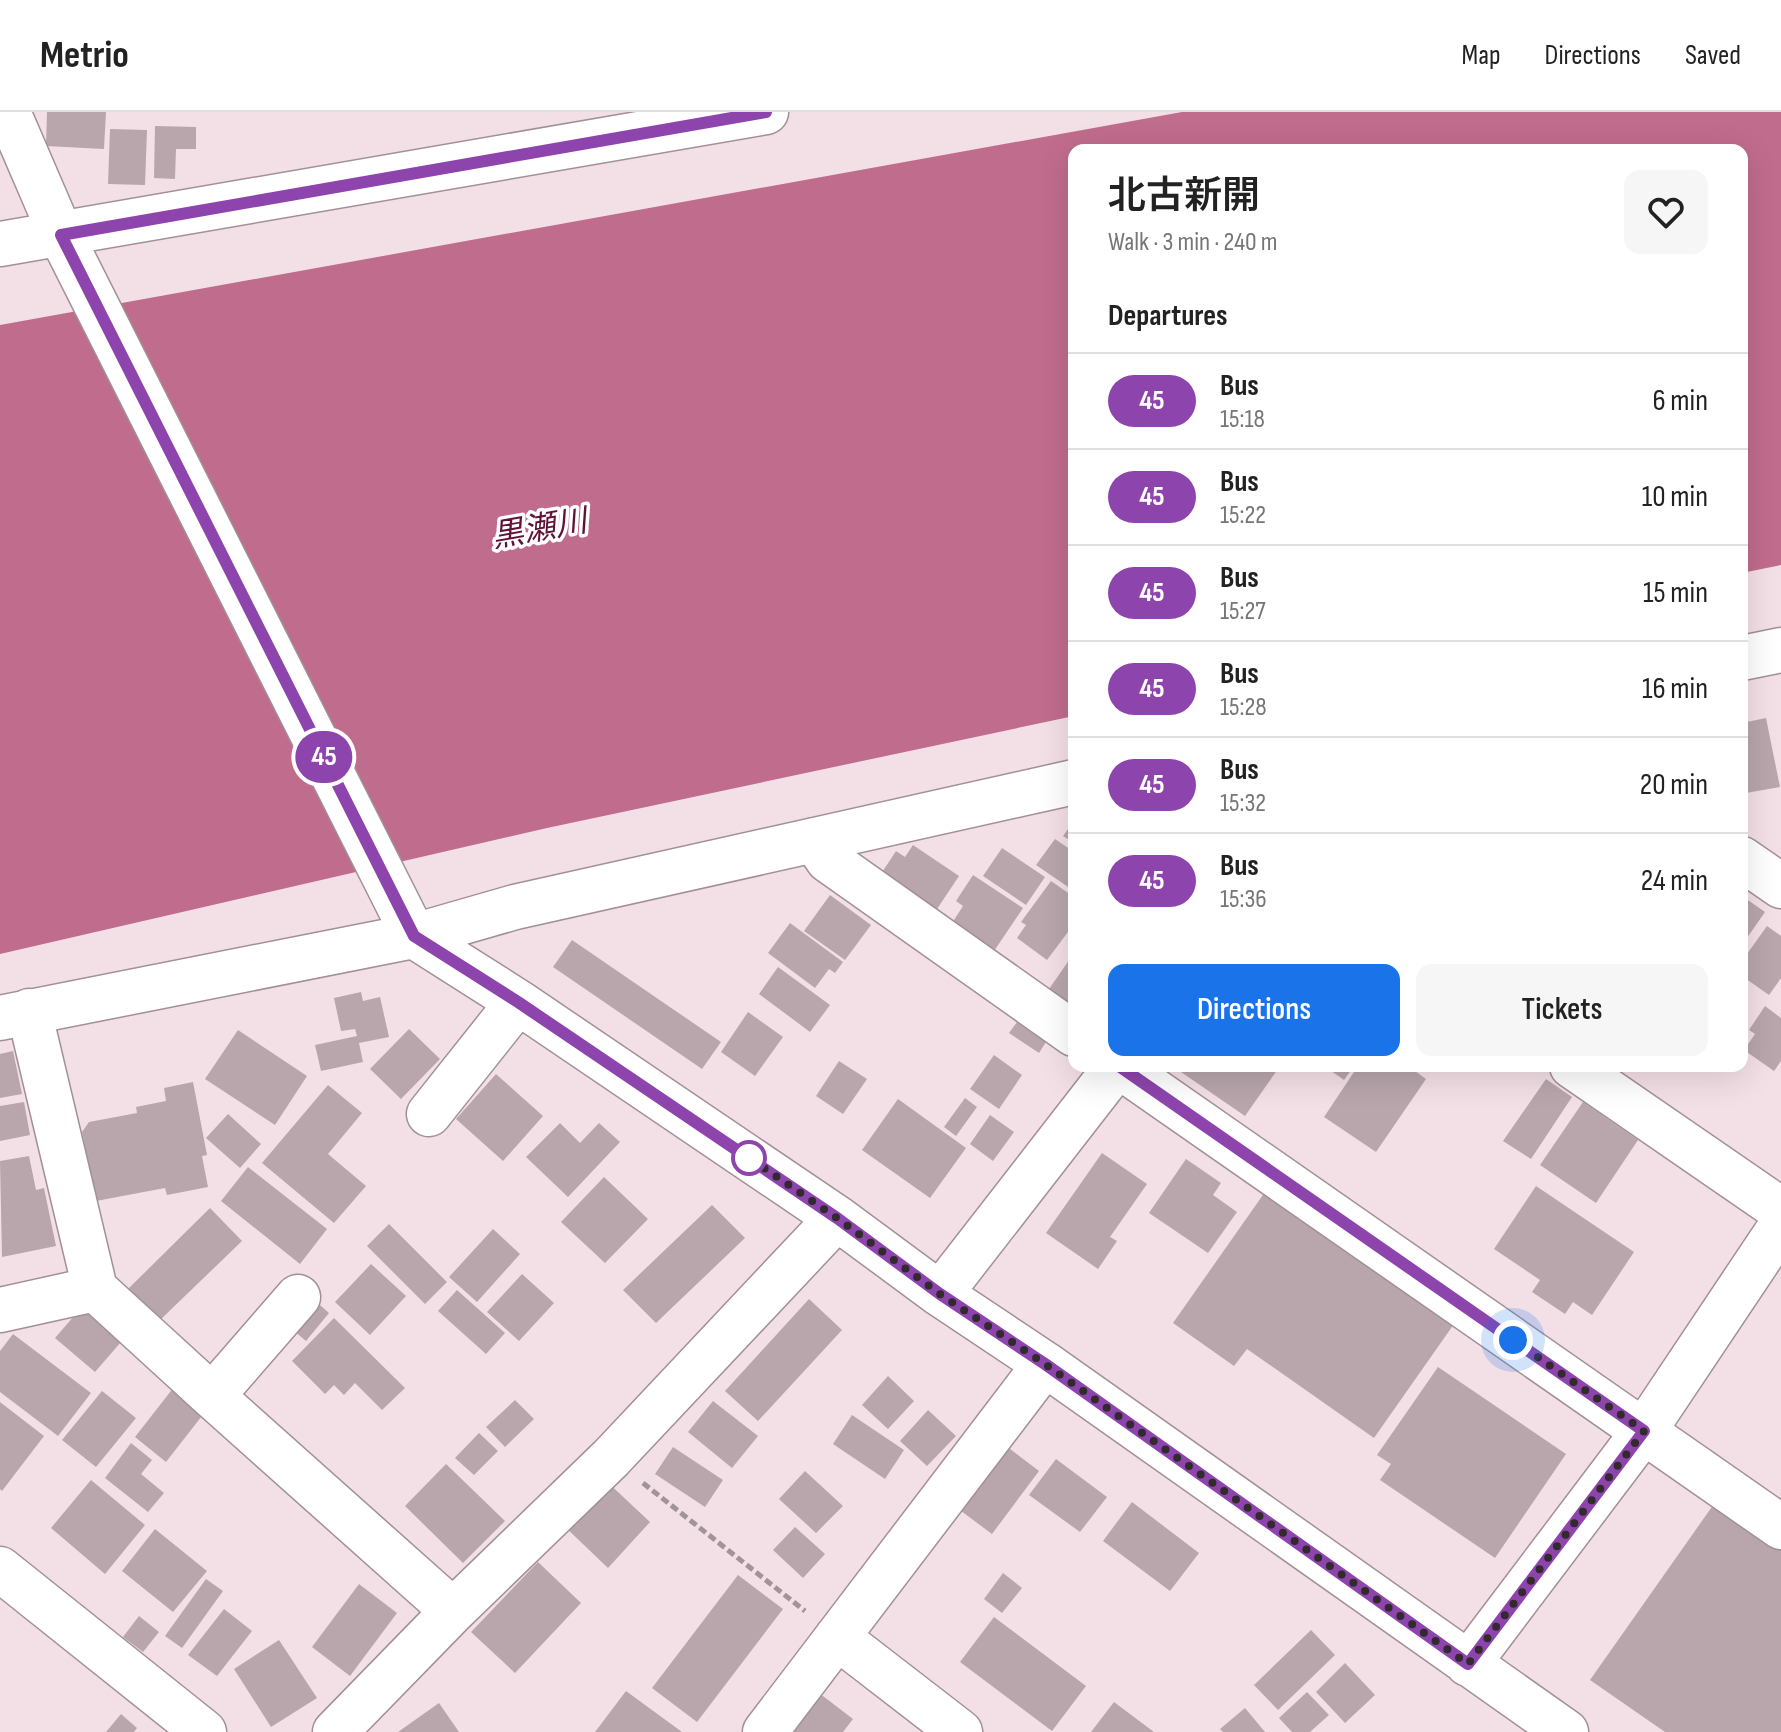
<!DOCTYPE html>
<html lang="en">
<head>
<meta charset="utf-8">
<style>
	body { margin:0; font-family:"Sofia Sans Condensed","Noto Sans JP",sans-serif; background:#f6f6f6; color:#222; height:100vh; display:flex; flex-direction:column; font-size:30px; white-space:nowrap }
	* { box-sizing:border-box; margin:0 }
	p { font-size:26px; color:#767676 }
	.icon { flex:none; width:44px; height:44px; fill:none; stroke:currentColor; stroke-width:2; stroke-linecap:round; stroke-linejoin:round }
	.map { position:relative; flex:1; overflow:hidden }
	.drawer { position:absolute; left:1068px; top:32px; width:680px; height:928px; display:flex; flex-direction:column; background:#fff; border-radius:16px; box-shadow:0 8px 32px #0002 }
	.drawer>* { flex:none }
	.badge { padding:0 16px; border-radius:26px; font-size:28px; line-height:52px }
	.you { position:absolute; width:40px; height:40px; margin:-20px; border:6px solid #fff; border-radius:50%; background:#1a73e8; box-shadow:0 0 0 12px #1a73e833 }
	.map>.badge { position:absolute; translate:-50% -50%; box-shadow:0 0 0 4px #fff }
	h2 { padding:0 40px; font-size:30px; line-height:72px }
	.round { display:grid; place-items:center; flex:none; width:84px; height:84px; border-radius:16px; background:#f6f6f6 }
	.summary { display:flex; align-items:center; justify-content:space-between; height:136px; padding:0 40px }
	h1 { font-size:38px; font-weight:600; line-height:60px }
	.button { display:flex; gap:16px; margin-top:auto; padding:16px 40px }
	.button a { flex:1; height:92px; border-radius:16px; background:#1a73e8; color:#fff; font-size:32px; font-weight:600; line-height:92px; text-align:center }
	.button a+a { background:#f6f6f6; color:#222 }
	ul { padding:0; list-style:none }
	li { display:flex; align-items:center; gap:24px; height:96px; padding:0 40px; border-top:2px solid #e0e0e0 }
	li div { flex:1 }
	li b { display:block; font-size:30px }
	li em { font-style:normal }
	li .badge { min-width:88px; font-weight:700; text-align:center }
	header { display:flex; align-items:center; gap:48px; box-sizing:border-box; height:112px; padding:0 40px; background:#fff; border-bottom:2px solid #e0e0e0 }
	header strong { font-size:38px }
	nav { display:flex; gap:44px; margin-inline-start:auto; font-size:28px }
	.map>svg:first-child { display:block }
	.water { fill:#c06c8d }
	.building { fill:#b8a6ac }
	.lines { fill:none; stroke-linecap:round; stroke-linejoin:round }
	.minor-casing { stroke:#a29096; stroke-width:47 }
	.path { stroke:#a19397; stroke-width:5; stroke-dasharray:8 4; stroke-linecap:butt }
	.minor { stroke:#fff; stroke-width:44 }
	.line-casing { stroke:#fff; stroke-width:18 }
	.line { stroke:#8e44ad; stroke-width:12 }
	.walk { stroke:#322a2d; stroke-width:8; stroke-dasharray:0 14.4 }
	.stop-dot { fill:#fff; stroke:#8e44ad; stroke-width:4 }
	.labels { text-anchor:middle; stroke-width:7; stroke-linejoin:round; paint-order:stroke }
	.water-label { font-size:32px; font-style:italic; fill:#601238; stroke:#fff }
</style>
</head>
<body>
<header>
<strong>Metrio</strong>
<nav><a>Map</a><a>Directions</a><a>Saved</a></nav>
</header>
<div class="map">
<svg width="1781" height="1620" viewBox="0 0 1781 1620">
	<rect width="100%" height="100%" fill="#f3e0e6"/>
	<path class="water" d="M 1182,0 L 1781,0 L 1781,453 L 1742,461 L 1742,38 L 1074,38 L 1074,604 L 547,716 L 0,842 L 0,213 Z"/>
	<path class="building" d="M 47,0 L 106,0 L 104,37 L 46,34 Z
		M 155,14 L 196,15 L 196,37 L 176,37 L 175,67 L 154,66 Z
		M 110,17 L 147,18 L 145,73 L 108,72 Z
		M 1766,606 L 1780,675 L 1746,681 L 1742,662 L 1742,611 Z
		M 1074,709 L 1074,731 L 1063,724 Z
		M 1055,727 L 1074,740 L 1074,779 L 1036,753 Z
		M 913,733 L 959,764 L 933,803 L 879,765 L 896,739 L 905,745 Z
		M 1002,736 L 1045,765 L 1026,793 L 983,764 Z
		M 973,763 L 1023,796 L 994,839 L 952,811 L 963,794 L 956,789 Z
		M 1051,769 L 1074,785 L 1074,812 L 1047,848 L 1017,826 L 1026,813 L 1021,810 Z
		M 830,783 L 871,813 L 845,848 L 804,819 Z
		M 1745,786 L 1765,800 L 1742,833 L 1742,790 Z
		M 790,811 L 843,850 L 835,861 L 829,857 L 815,876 L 768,841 Z
		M 1767,814 L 1781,824 L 1781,866 L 1769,883 L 1742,864 L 1742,849 Z
		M 572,828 L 721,930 L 702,957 L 553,855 Z
		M 1074,841 L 1074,898 L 1047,880 Z
		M 778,855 L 830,893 L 810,920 L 759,882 Z
		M 361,880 L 363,889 L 380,885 L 389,925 L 359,931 L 363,950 L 321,959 L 315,933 L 357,924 L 355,917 L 341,919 L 334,886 Z
		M 1765,894 L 1781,906 L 1781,949 L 1774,959 L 1744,938 L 1755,922 L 1749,918 Z
		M 748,900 L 783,925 L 755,964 L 721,940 Z
		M 1017,910 L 1046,930 L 1039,941 L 1009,921 Z
		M 409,917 L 440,947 L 401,987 L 370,957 Z
		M 238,918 L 307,964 L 275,1013 L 205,967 Z
		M 13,939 L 22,982 L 0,986 L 0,942 Z
		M 994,943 L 1022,963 L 999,997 L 970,977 Z
		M 839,949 L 867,967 L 843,1002 L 816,984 Z
		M 1185,954 L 1280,954 L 1245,1004 L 1181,960 Z
		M 1324,954 L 1354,954 L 1344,968 Z
		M 1358,954 L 1408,954 L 1426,967 L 1376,1040 L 1324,1005 Z
		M 496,962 L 543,1004 L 503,1049 L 456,1007 Z
		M 1546,967 L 1572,985 L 1531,1047 L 1503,1029 Z
		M 193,970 L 207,1043 L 202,1044 L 208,1075 L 167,1083 L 165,1076 L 96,1089 L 82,1020 L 89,1010 L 137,1001 L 136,995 L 166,989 L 164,976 Z
		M 328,973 L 362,1001 L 328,1042 L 366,1074 L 334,1111 L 262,1051 Z
		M 965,986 L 977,995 L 956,1024 L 944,1015 Z
		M 898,987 L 966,1036 L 930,1086 L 862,1038 Z
		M 24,990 L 30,1023 L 0,1029 L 0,994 Z
		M 1583,990 L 1638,1028 L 1596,1091 L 1540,1053 Z
		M 228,1002 L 261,1032 L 240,1056 L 206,1026 Z
		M 990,1003 L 1014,1020 L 993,1049 L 970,1032 Z
		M 560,1011 L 580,1031 L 599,1011 L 620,1030 L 568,1085 L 526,1045 Z
		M 1102,1041 L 1147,1072 L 1110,1125 L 1117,1129 L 1098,1157 L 1046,1121 Z
		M 29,1044 L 36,1078 L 44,1076 L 56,1134 L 2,1145 L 0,1049 Z
		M 1186,1047 L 1221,1071 L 1213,1083 L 1237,1100 L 1208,1141 L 1149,1101 Z
		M 248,1055 L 327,1117 L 300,1152 L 221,1089 Z
		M 604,1065 L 648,1107 L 605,1151 L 561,1110 Z
		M 1536,1074 L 1634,1140 L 1592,1203 L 1573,1190 L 1565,1202 L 1532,1180 L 1540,1168 L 1494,1137 Z
		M 1265,1080 L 1454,1212 L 1374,1326 L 1247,1237 L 1234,1254 L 1173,1211 Z
		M 712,1093 L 745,1126 L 656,1211 L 623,1178 Z
		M 210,1096 L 242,1129 L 159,1209 L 128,1177 Z
		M 389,1112 L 447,1170 L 425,1192 L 367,1134 Z
		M 493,1117 L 520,1142 L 477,1190 L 449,1165 Z
		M 371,1152 L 406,1184 L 370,1223 L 335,1190 Z
		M 522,1162 L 554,1191 L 519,1229 L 487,1200 Z
		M 457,1178 L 505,1221 L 486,1242 L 438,1199 Z
		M 312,1186 L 329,1201 L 306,1229 L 288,1214 Z
		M 809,1187 L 842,1218 L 758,1309 L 725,1279 Z
		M 81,1196 L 121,1230 L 95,1260 L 55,1226 Z
		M 334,1206 L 405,1276 L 382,1298 L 355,1271 L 344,1283 L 334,1273 L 325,1282 L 292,1249 Z
		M 13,1222 L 91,1281 L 58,1324 L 0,1280 L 0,1239 Z
		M 1438,1255 L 1566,1342 L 1495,1446 L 1380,1368 L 1391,1352 L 1377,1343 Z
		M 888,1264 L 914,1289 L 888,1317 L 862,1293 Z
		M 174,1275 L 205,1300 L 166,1350 L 135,1325 Z
		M 102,1279 L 136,1306 L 96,1355 L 62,1328 Z
		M 515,1288 L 534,1307 L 505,1335 L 486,1315 Z
		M 713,1289 L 758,1324 L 732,1356 L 688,1320 Z
		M 0,1290 L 44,1324 L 2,1379 L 0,1377 Z
		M 928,1298 L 956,1324 L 927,1354 L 900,1329 Z
		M 852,1303 L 904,1338 L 885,1367 L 833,1332 Z
		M 479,1321 L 498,1339 L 474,1363 L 455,1346 Z
		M 1001,1330 L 1039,1359 L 992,1422 L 953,1393 Z
		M 131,1331 L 152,1348 L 141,1362 L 164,1381 L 148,1400 L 105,1366 Z
		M 673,1335 L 723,1368 L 705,1395 L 655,1362 Z
		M 1056,1347 L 1107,1385 L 1080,1420 L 1029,1383 Z
		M 446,1352 L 505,1409 L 463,1451 L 405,1394 Z
		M 805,1359 L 843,1394 L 816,1421 L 779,1387 Z
		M 603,1366 L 650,1410 L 608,1456 L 561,1411 Z
		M 91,1368 L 145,1413 L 105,1462 L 51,1416 Z
		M 1716,1389 L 1781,1434 L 1781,1620 L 1665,1620 L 1590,1568 Z
		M 1132,1390 L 1199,1441 L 1170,1479 L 1103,1429 Z
		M 795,1415 L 825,1442 L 803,1466 L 773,1438 Z
		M 155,1417 L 207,1459 L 173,1500 L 122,1459 Z
		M 538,1450 L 581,1491 L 515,1561 L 471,1520 Z
		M 1003,1461 L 1022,1476 L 1002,1501 L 984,1487 Z
		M 738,1463 L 783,1497 L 697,1610 L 652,1576 Z
		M 206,1467 L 223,1479 L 182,1536 L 165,1524 Z
		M 359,1472 L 397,1501 L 350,1564 L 312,1535 Z
		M 224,1497 L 252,1519 L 217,1564 L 188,1543 Z
		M 139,1504 L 159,1520 L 143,1540 L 123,1525 Z
		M 994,1505 L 1086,1574 L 1052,1619 L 960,1550 Z
		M 1311,1518 L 1335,1543 L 1278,1598 L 1254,1573 Z
		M 279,1528 L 317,1586 L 271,1615 L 234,1557 Z
		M 1345,1551 L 1375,1583 L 1345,1611 L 1316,1580 Z
		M 626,1579 L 682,1620 L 595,1620 Z
		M 1307,1580 L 1329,1603 L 1310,1620 L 1292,1620 L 1279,1606 Z
		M 819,1581 L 853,1607 L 843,1620 L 789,1620 Z
		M 1114,1590 L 1154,1620 L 1091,1620 Z
		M 439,1591 L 459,1620 L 398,1620 Z
		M 1245,1596 L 1265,1620 L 1223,1620 L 1220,1617 Z
		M 121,1602 L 137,1616 L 134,1620 L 106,1620 Z"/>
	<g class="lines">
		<g class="minor-casing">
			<path id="minor" d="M 8,0 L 61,123 L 414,824 L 518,890 L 837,1106 L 940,1182 L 1045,1252 L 1566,1620
				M 0,132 L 766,0
				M 1742,546 L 1781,538
				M 814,728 L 828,748 L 1074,922
				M 1742,747 L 1781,774
				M 29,899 L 95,1177 L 212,1284 L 453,1499 L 335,1620
				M 0,906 L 414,824 L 515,795 L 1074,670
				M 1119,954 L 1781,1415
				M 1572,954 L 1781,1098
				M 429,1002 L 518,890
				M 940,1182 L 1117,954
				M 0,1198 L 95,1177
				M 212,1284 L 298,1185
				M 0,1457 L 204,1620
				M 453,1499 L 611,1346 L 837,1106
				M 837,1525 L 960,1620
				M 1468,1552 L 1644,1319 L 1781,1114
				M 765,1620 L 1045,1252"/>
		</g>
		<path class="path" d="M 643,1371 L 805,1499"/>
		<use href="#minor" class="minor"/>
	</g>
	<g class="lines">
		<g class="line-casing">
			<path id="line" d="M 766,0 L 61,123 L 414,824 L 518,890 L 837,1106 L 940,1182 L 1045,1252 L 1468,1552 L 1644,1319 L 1119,954"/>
		</g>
		<use href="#line" class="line"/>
		<path class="walk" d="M 749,1046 L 739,1039 L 837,1106 L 940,1182 L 1045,1252 L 1468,1552 L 1644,1319 L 1513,1228"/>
	</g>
	<circle class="stop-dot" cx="749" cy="1046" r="16"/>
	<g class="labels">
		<g class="water-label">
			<text transform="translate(539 416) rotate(-10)" y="11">黒瀬川</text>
		</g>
	</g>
</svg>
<div class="you" style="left:1513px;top:1228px"></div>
<b class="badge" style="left:324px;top:645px;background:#8e44ad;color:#fff">45</b>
<section class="drawer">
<div class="summary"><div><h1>北古新開</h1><p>Walk · 3 min · 240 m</p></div><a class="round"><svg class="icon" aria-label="heart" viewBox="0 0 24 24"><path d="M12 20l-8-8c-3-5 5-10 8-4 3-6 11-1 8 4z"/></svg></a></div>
<h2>Departures</h2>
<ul>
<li><span class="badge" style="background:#8e44ad;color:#fff">45</span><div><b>Bus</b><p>15:18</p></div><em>6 min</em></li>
<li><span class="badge" style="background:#8e44ad;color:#fff">45</span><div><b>Bus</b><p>15:22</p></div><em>10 min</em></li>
<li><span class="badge" style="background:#8e44ad;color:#fff">45</span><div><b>Bus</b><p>15:27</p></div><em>15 min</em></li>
<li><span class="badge" style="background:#8e44ad;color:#fff">45</span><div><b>Bus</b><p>15:28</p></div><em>16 min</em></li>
<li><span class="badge" style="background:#8e44ad;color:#fff">45</span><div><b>Bus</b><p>15:32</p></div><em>20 min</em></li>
<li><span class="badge" style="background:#8e44ad;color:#fff">45</span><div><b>Bus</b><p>15:36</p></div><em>24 min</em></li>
</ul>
<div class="button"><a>Directions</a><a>Tickets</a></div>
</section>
</div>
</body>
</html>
